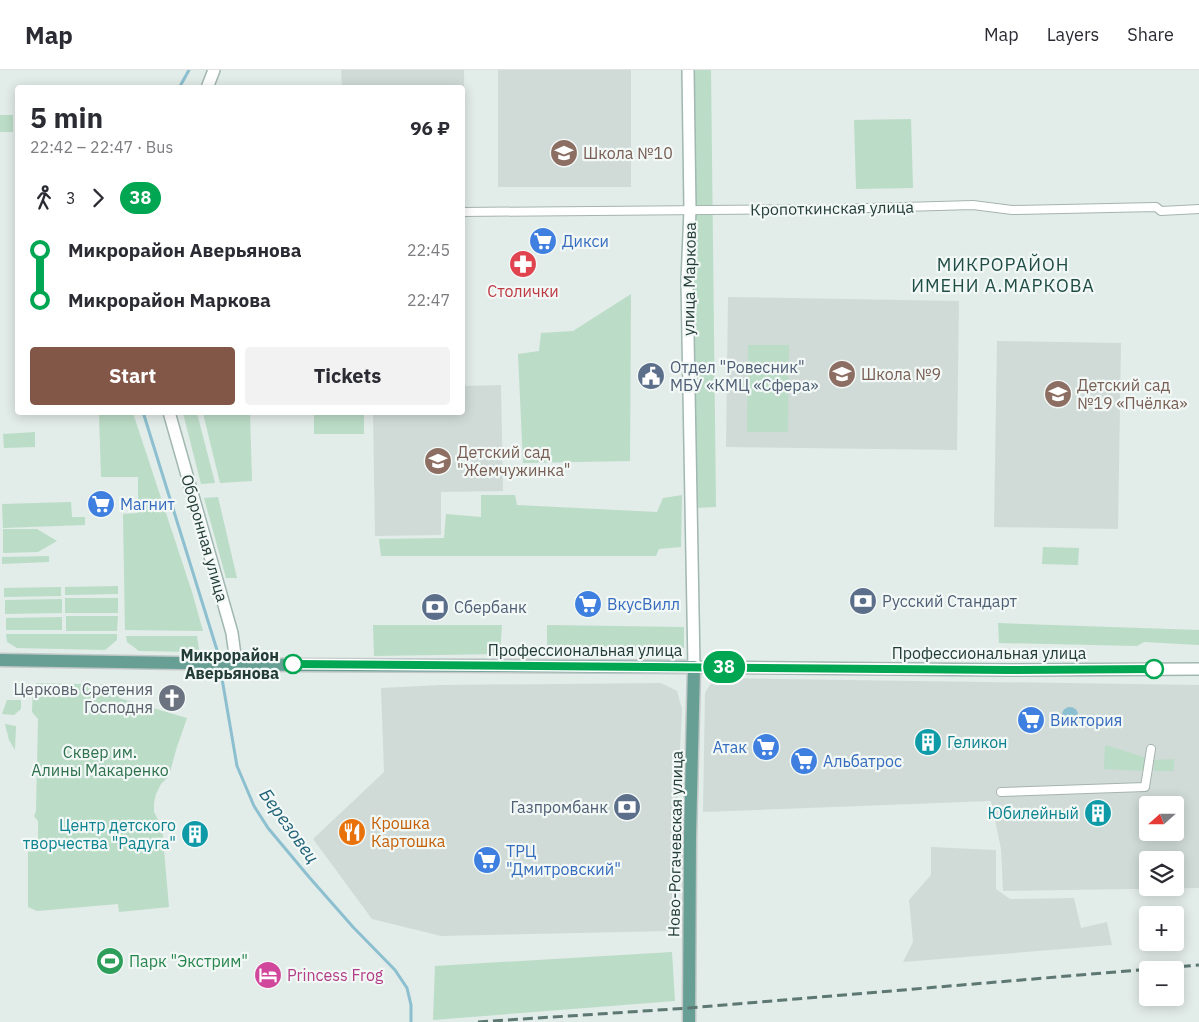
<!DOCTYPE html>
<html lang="en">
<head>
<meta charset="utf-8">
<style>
	body { margin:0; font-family:"IBM Plex Sans",sans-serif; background:#f2f2f3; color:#2b2b33; height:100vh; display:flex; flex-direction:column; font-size:19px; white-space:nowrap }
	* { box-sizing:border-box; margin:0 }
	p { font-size:16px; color:#7c7c81 }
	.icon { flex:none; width:28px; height:28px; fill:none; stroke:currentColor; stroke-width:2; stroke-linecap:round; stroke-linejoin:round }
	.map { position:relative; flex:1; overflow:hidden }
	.details { position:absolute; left:15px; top:15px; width:450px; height:330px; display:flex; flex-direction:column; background:#fff; border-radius:5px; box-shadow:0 2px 12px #0003 }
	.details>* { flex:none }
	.badge { padding:0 10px; border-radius:16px; font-size:18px; line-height:32px }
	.needle { width:32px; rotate:249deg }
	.fabs { position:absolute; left:1139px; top:726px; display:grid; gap:10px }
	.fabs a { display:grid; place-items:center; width:45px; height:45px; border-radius:5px; background:#fff; box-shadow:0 2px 12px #0003; font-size:25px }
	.map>.badge { position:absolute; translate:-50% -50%; box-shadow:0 0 0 2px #fff }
	.legs { display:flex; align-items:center; gap:8px; height:55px; padding:0 15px; font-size:16px }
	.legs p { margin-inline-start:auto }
	.summary { display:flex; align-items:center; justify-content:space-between; height:85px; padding:0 15px }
	h1 { font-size:28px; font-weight:700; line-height:38px }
	.action { display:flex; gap:10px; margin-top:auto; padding:10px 15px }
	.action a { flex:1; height:58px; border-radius:5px; background:#825747; color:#fff; font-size:20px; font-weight:700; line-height:58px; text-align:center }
	.action a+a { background:#f2f2f3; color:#2b2b33 }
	ul { padding:0 15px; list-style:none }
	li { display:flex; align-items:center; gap:18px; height:50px; font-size:19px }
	li i { display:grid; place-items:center; width:8px; height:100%; margin:0 6px; background:currentColor }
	li i::after { content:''; width:12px; height:12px; margin:-6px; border:4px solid; border-radius:50%; background:#fff }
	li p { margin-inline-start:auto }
	li:first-child i { background:linear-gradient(#0000 50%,currentColor 0) }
	li:last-child i { background:linear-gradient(currentColor 50%,#0000 0) }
	header { display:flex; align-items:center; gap:30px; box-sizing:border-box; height:70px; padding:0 25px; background:#fff; border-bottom:1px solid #e1e1e2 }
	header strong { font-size:24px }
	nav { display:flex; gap:28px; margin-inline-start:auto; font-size:18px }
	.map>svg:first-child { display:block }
	.built { fill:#d0dbd7; fill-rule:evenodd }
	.green { fill:#bbdcc7 }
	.water { fill:#8cbfcf }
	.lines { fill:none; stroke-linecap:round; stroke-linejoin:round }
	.stream { stroke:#8cbfcf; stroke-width:3 }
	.street-casing { stroke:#a5b4af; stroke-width:10 }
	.secondary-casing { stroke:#a1b7b1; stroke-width:14 }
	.primary-casing { stroke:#c1c8c7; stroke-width:15 }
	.street { stroke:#fff; stroke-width:8 }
	.secondary { stroke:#fff; stroke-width:11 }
	.primary { stroke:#689f95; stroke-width:12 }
	.rail { stroke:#5d7772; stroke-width:3; stroke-dasharray:10 5; stroke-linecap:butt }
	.line-1-casing { stroke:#fff; stroke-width:11 }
	.line-1 { stroke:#00a651; stroke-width:8 }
	.stop-1-dot { fill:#fff; stroke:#00a651; stroke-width:2.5 }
	.labels { text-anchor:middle; stroke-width:4.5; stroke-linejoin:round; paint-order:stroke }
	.education-label { font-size:16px; fill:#785e54; stroke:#f2f8f6; text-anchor:start }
	.street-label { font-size:16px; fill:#233c37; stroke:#f2f8f6 }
	.shop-label { font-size:16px; fill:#366cbe; stroke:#f2f8f6; text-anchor:start }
	.health-label { font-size:16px; fill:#be3a42; stroke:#f2f8f6 }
	.service-label { font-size:16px; fill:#4e5e75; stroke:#f2f8f6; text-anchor:start }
	.stop-label { font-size:16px; font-weight:bold; fill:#233c37; stroke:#f2f8f6; text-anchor:end }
	.worship-label { font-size:16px; fill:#5b616d; stroke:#f2f8f6; text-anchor:end }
	.culture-label { font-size:16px; fill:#0d838f; stroke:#f2f8f6; text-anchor:end }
	.park-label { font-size:16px; fill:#2e714d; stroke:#f2f8f6 }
	.food-label { font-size:16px; fill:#c56008; stroke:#f2f8f6; text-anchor:start }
	.leisure-label { font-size:16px; fill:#27864d; stroke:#f2f8f6; text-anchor:start }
	.hotel-label { font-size:16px; fill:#b23c85; stroke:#f2f8f6; text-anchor:start }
	.neighbourhood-label { font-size:18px; letter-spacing:1px; fill:#1f4d45; stroke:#f2f8f6 }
	.water-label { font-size:18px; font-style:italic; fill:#1f6176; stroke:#f2f8f6 }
</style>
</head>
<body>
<header>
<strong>Map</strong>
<nav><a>Map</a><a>Layers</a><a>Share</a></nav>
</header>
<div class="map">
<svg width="1199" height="952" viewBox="0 0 1199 952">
	<rect width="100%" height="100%" fill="#e2ece8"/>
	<path class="built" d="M 341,0 L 464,0 L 465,112 L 462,112 L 462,18 L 342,17 Z
		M 498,0 L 631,0 L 631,117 L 498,117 Z
		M 728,227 L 959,231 L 957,380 L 726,377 Z
		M 997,271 L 1121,273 L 1118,459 L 994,457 Z
		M 501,315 L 503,421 L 441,422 L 441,465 L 375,466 L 373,343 L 462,342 L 463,316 Z
		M 714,608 L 1199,615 L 1199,818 L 1003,821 L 1001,779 L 991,731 L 703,742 L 705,623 ZM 1148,735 L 1175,735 L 1175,762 L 1148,762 ZM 1148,790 L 1175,790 L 1175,818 L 1148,818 Z
		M 661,613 L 677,621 L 682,639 L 671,861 L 441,866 L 372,849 L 313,769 L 384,702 L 381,618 L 441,615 Z
		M 931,777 L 996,780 L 996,819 L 1010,829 L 1074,828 L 1081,858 L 1107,852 L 1112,875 L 903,892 L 913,872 L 909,830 L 931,805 Z"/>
	<path class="green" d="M 692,0 L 711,0 L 716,437 L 694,438 Z
		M 0,45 L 13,45 L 13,62 L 0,62 Z
		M 911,49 L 913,118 L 856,119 L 854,50 Z
		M 631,224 L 630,391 L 523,393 L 518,284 L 539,281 L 541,263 L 573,261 Z
		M 748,275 L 789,275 L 788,362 L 747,362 Z
		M 99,343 L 133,343 L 192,522 L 203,561 L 125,560 L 123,444 L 138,443 L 138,407 L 101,407 Z
		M 183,343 L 197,343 L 215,413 L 201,414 Z
		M 203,343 L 250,343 L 252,411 L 220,413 Z
		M 314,343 L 364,343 L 364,364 L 314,364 Z
		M 35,362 L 35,377 L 4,378 L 3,364 Z
		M 481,425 L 515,425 L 517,435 L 657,442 L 663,428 L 682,425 L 681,477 L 659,479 L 656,486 L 381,486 L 379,469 L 444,468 L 446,444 L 481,447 Z
		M 218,427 L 237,508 L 226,508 L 204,428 Z
		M 71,432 L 72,447 L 85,447 L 85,455 L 3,458 L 2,434 Z
		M 3,459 L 37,459 L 57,471 L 38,482 L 3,483 Z
		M 1043,477 L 1079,478 L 1078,495 L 1042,494 Z
		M 49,486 L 49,492 L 2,494 L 2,487 Z
		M 118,516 L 118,524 L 65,525 L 65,517 Z
		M 61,517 L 61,526 L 4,527 L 4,518 Z
		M 65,528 L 118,528 L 118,543 L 65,543 Z
		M 62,529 L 62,543 L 5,544 L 5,530 Z
		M 66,546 L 118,546 L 117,561 L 66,561 Z
		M 62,547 L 62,560 L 6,560 L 6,548 Z
		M 998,553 L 1199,560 L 1199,575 L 1144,572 L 1137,576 L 999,573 Z
		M 502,555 L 500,584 L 374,586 L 373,555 Z
		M 547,555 L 684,557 L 684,578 L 547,575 Z
		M 6,564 L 117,564 L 117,570 L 105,580 L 17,578 L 7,572 Z
		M 126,566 L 197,566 L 199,580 L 191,582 L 139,581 L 127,572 Z
		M 36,613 L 122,615 L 119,628 L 187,648 L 176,680 L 169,706 L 161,714 L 156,724 L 154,733 L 154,742 L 162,757 L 169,837 L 119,842 L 118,834 L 37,841 L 28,837 L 28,782 L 38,780 L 38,751 L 34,746 L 36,741 L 38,649 L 32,642 L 33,616 Z
		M 7,630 L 21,630 L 21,639 L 14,645 L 2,644 Z
		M 5,654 L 16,656 L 15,680 L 9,670 Z
		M 1105,675 L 1154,690 L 1174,689 L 1174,701 L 1154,701 L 1154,690 L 1144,701 L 1104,699 Z
		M 672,882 L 675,931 L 433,950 L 435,896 Z"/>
	<path class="water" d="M1062 645a8 8 0 1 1 16 0a8 8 0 1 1-16 0Z"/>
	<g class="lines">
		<path class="stream" d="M 179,18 L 189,0
			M 143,342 L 217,580 L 219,590
			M 220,597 L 237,696 L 254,736 L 268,758 L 309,807 L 353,857 L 395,900 L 407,918 L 411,935 L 411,952"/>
		<g class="street-casing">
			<path id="street" d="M 462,142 L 833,139 L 973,135 L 1012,140 L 1156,137 L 1161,141 L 1199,139
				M 1001,722 L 1145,717 L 1151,679"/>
		</g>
		<g class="secondary-casing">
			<path id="secondary" d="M 688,0 L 690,140 L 687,211 L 694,597 L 1010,600 L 1199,599
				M 207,18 L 214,0
				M 169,342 L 232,563 L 236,593"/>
		</g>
		<g class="primary-casing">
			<path id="primary" d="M 0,590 L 293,595 L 694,597 L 690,767 L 689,952"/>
		</g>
		<use href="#street" class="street"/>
		<use href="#secondary" class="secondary"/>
		<use href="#primary" class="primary"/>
		<path class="rail" d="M 478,952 L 689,938 L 1199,895"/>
	</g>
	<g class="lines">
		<g class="line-1-casing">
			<path id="line-1" d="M 293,594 L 1010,600 L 1154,599"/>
		</g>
		<use href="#line-1" class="line-1"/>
	</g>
	<defs>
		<g id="school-disc" transform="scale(1.4375)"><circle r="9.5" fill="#8d6e63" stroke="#f2f8f6"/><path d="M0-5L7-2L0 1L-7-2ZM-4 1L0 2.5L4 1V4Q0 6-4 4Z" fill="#fff"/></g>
		<g id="supermarket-disc" transform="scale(1.4375)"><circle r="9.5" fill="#3f7fe0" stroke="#f2f8f6"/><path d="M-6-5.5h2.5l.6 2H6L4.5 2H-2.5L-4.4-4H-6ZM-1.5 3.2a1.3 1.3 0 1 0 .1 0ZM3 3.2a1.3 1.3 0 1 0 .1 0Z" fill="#fff"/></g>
		<g id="pharmacy-disc" transform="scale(1.4375)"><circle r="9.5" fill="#e0444e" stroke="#f2f8f6"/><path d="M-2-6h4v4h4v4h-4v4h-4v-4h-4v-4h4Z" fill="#fff"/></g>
		<g id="civic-disc" transform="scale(1.4375)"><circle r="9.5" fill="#5c6f8a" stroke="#f2f8f6"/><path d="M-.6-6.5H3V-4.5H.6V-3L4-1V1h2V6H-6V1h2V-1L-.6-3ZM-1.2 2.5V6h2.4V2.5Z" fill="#fff"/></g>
		<g id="bank-disc" transform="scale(1.4375)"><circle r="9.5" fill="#5c6f8a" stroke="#f2f8f6"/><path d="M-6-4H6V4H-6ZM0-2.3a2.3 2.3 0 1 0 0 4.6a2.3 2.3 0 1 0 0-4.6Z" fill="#fff"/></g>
		<g id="church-disc" transform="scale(1.4375)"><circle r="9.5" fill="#6b7280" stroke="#f2f8f6"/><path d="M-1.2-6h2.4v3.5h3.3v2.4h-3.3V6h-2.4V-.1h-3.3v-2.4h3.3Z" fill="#fff"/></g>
		<g id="building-disc" transform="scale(1.4375)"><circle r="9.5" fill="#0f9aa8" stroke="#f2f8f6"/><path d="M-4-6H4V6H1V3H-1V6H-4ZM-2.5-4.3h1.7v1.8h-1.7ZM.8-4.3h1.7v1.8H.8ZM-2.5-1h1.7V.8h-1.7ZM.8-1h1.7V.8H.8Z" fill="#fff"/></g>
		<g id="restaurant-disc" transform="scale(1.4375)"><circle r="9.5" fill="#e8710a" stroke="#f2f8f6"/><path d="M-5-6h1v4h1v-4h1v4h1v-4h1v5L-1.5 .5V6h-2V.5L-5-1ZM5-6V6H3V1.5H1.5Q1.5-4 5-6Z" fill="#fff"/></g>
		<g id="stadium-disc" transform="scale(1.4375)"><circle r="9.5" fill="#2e9e5b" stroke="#f2f8f6"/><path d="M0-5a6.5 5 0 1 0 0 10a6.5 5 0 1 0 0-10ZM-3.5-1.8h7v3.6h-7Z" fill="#fff"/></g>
		<g id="hotel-disc" transform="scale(1.4375)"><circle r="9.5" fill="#d1479c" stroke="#f2f8f6"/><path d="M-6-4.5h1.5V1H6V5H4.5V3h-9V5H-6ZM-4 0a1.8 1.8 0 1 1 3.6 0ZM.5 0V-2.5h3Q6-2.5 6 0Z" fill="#fff"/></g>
	</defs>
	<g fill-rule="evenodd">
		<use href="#school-disc" x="564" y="83"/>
		<use href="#supermarket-disc" x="543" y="171"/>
		<use href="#pharmacy-disc" x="523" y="194"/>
		<use href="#school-disc" x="842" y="304"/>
		<use href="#civic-disc" x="651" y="306"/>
		<use href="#school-disc" x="1058" y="324"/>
		<use href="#school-disc" x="438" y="391"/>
		<use href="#supermarket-disc" x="101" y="434"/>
		<use href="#bank-disc" x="863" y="531"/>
		<use href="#supermarket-disc" x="588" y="534"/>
		<use href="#bank-disc" x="435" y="537"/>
		<use href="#church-disc" x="172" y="628"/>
		<use href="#supermarket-disc" x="1031" y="650"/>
		<use href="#building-disc" x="928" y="672"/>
		<use href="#supermarket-disc" x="766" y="677"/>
		<use href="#supermarket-disc" x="804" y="691"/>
		<use href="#bank-disc" x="627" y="737"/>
		<use href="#building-disc" x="1098" y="743"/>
		<use href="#restaurant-disc" x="352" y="762"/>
		<use href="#building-disc" x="195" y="764"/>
		<use href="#supermarket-disc" x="487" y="790"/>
		<use href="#stadium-disc" x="110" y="891"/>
		<use href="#hotel-disc" x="268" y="905"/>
	</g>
	<g class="stop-1-dot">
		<circle cx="293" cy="594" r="9"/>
		<circle cx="1154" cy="599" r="9"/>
	</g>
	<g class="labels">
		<g class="education-label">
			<text x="583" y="89">Школа №10</text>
			<text x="861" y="310">Школа №9</text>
			<text x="1077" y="321">Детский сад<tspan x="1077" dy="18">№19 «Пчёлка»</tspan></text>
			<text x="457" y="388">Детский сад<tspan x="457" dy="18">"Жемчужинка"</tspan></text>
		</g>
		<g class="street-label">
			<text transform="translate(832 138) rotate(-1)" y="6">Кропоткинская улица</text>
			<text transform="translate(689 209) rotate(-89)" y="6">улица Маркова</text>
			<text transform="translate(205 468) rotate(74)" y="6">Оборонная улица</text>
			<text x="585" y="586">Профессиональная улица</text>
			<text x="989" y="589">Профессиональная улица</text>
			<text transform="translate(675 774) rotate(-89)" y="6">Ново-Рогачевская улица</text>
		</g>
		<g class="shop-label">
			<text x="562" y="177">Дикси</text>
			<text x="120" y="440">Магнит</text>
			<text x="607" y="540">ВкусВилл</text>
			<text x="1050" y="656">Виктория</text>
			<text x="747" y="683" text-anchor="end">Атак</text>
			<text x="823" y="697">Альбатрос</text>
			<text x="506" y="787">ТРЦ<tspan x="506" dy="18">"Дмитровский"</tspan></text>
		</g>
		<g class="health-label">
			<text x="523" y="227">Столички</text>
		</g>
		<g class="service-label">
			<text x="670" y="303">Отдел "Ровесник"<tspan x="670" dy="18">МБУ «КМЦ «Сфера»</tspan></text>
			<text x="882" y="537">Русский Стандарт</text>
			<text x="454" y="543">Сбербанк</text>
			<text x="608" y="743" text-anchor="end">Газпромбанк</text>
		</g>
		<g class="stop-label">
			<text x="279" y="591">Микрорайон<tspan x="279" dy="18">Аверьянова</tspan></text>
		</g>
		<g class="worship-label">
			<text x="153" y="625">Церковь Сретения<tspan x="153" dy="18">Господня</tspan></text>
		</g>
		<g class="culture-label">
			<text x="947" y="678" text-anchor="start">Геликон</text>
			<text x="1079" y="749">Юбилейный</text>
			<text x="176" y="761">Центр детского<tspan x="176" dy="18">творчества "Радуга"</tspan></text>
		</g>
		<g class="park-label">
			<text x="100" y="688">Сквер им.<tspan x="100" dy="18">Алины Макаренко</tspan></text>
		</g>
		<g class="food-label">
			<text x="371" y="759">Крошка<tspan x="371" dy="18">Картошка</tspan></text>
		</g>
		<g class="leisure-label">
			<text x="129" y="897">Парк "Экстрим"</text>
		</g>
		<g class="hotel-label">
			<text x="287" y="911">Princess Frog</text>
		</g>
		<g class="neighbourhood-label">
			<text x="1003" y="201">МИКРОРАЙОН<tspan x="1003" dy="21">ИМЕНИ А.МАРКОВА</tspan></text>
		</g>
		<g class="water-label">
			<text transform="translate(289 756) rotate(54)" y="6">Березовец</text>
		</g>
	</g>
</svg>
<div class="fabs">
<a><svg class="needle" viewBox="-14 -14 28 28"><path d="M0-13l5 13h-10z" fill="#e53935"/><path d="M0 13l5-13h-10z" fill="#7c7c81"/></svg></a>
<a><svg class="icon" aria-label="layers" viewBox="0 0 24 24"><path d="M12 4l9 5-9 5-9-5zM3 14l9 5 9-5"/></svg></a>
<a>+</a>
<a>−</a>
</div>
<b class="badge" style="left:724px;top:597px;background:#00a651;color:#fff">38</b>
<section class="details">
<div class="summary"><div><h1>5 min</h1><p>22:42 – 22:47 · Bus</p></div><b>96 ₽</b></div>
<div class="legs"><svg class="icon" aria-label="walk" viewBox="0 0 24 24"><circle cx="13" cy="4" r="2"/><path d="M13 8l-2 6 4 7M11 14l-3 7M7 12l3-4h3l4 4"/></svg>3<svg class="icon" aria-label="forward" viewBox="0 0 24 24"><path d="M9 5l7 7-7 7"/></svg><b class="badge" style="background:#00a651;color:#fff">38</b></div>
<ul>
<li><i style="color:#00a651"></i><b>Микрорайон Аверьянова</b><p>22:45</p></li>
<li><i style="color:#00a651"></i><b>Микрорайон Маркова</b><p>22:47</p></li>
</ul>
<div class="action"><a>Start</a><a>Tickets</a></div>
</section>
</div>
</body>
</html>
